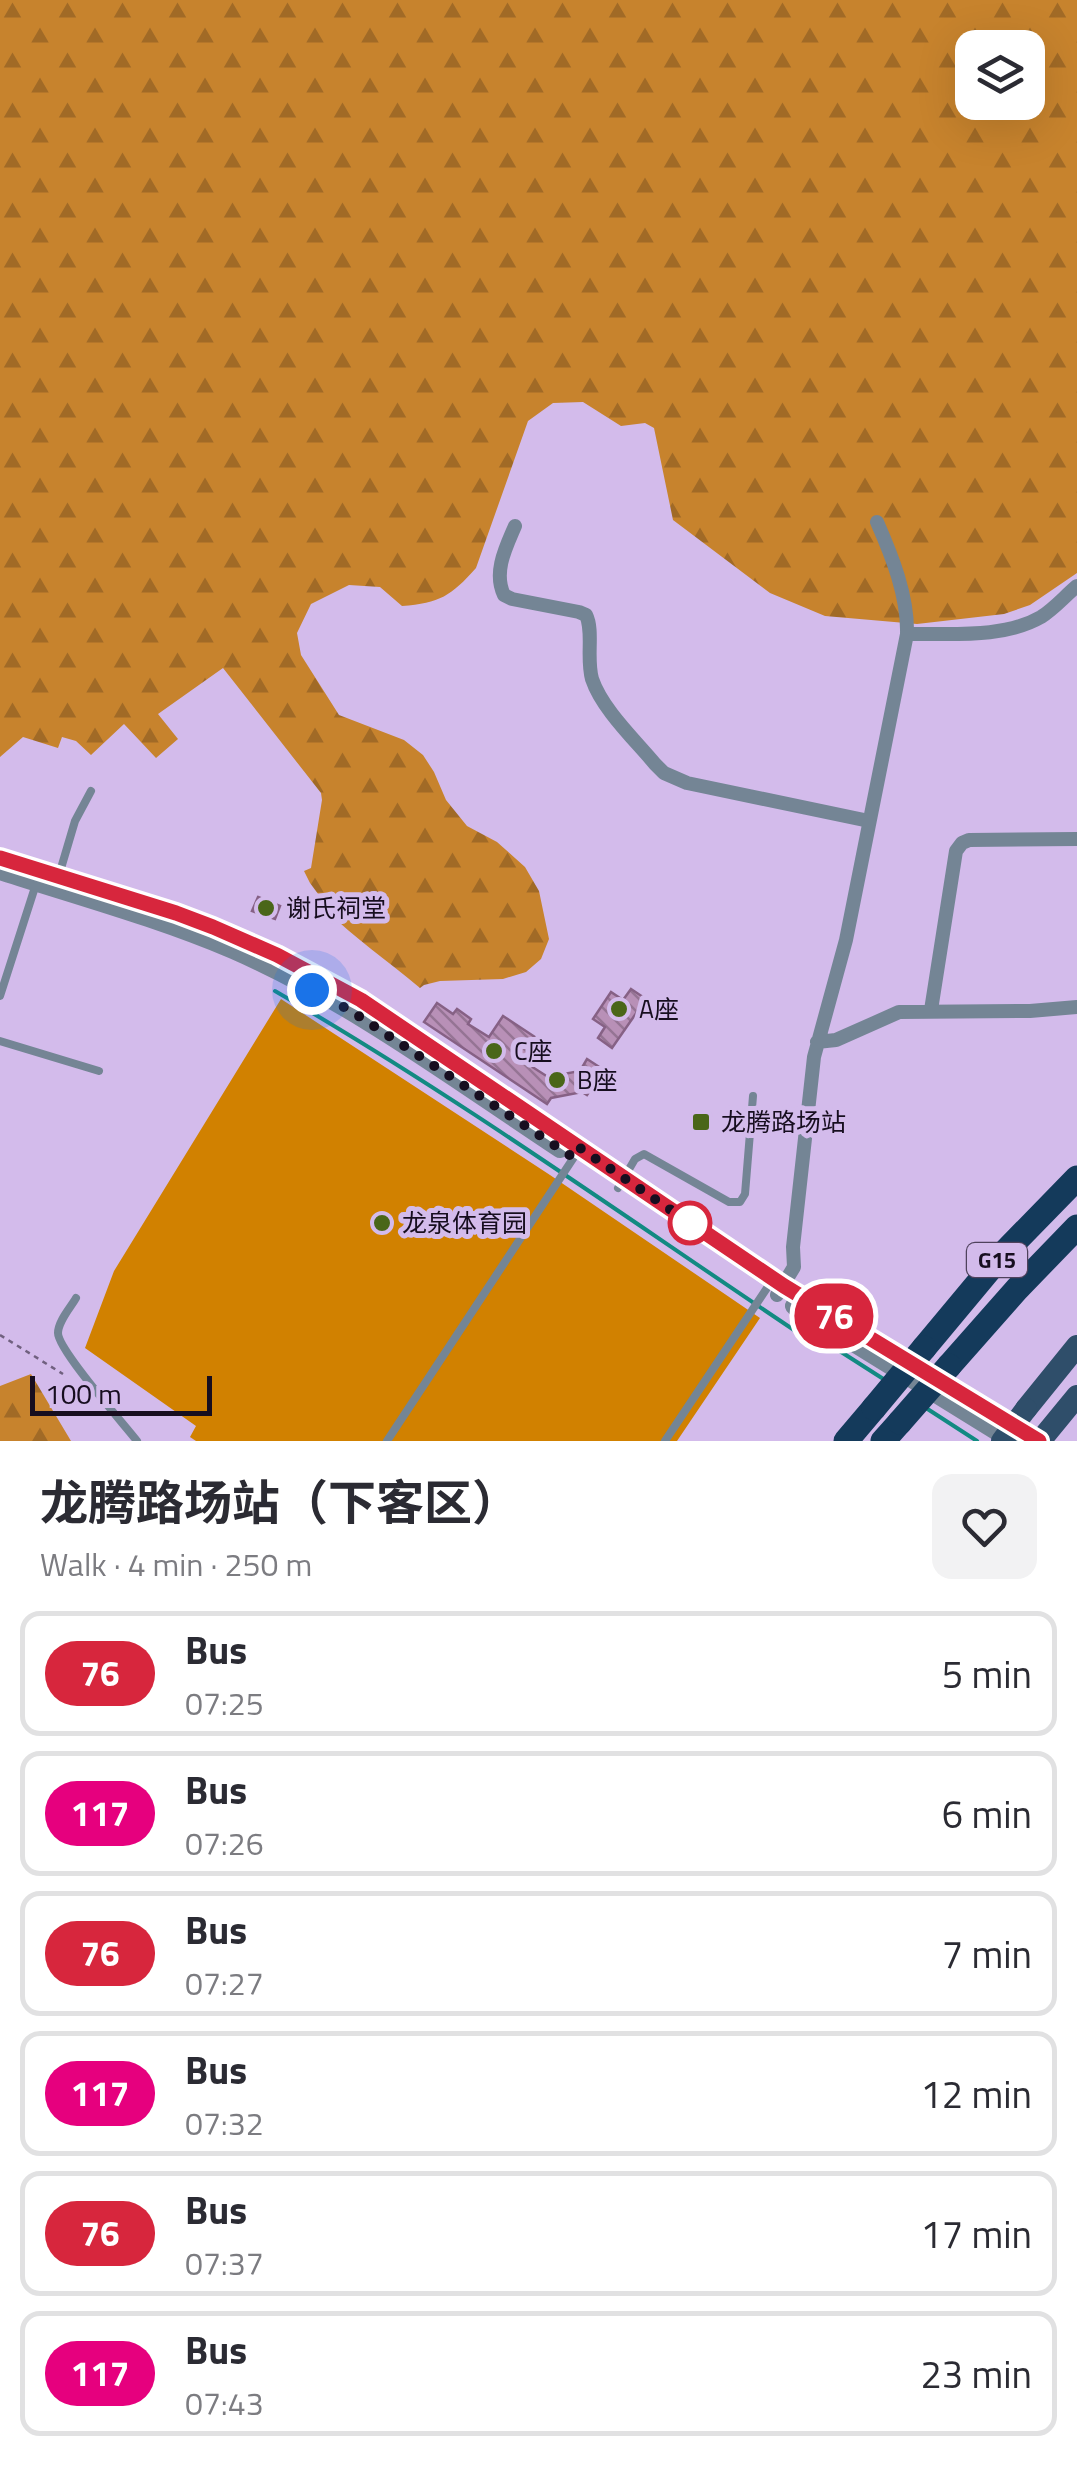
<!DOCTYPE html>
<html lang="en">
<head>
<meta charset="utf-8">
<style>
	body { margin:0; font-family:"Titillium Web","Noto Sans SC",sans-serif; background:#f2f2f3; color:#2b2b33; height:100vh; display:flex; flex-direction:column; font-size:38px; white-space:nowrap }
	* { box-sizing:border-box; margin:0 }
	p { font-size:32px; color:#7c7c81 }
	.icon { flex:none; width:55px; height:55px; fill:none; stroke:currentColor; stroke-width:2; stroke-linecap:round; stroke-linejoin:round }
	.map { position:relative; height:1441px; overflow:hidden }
	.drawer { display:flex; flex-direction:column; background:#fff; flex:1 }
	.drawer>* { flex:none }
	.badge { padding:0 20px; border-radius:32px; font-size:35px; line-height:65px }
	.tools { position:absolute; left:955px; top:30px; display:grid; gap:20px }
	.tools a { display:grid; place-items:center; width:90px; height:90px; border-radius:20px; background:#fff; box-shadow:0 10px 40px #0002; font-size:50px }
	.scale { position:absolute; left:30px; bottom:25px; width:182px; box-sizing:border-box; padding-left:10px; border:5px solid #170e1f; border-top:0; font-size:28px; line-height:35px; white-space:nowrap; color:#170e1f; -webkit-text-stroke:8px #d3bbeb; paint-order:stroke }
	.you { position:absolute; width:50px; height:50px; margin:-25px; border:8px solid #fff; border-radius:50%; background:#1a73e8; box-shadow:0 0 0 15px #1a73e833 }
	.map>.badge { position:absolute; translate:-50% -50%; box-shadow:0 0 0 5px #fff }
	.round { display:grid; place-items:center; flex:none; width:105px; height:105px; border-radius:20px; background:#f2f2f3 }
	.head { display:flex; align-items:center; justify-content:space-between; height:170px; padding:0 40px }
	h1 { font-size:48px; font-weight:700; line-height:75px }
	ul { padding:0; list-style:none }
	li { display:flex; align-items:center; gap:30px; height:125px; margin:0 20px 15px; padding:0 20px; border:5px solid #e1e1e2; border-radius:20px }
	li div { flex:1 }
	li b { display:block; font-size:38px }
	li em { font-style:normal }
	li .badge { min-width:110px; font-weight:700; text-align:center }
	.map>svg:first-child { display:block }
	.forest { fill:url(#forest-firs); fill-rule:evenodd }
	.pitch { fill:#d18100 }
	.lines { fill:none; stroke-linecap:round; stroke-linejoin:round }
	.stream { stroke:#128a82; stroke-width:4 }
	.building { fill:url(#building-back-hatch); stroke:#866185; stroke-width:2.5 }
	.path { stroke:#70607f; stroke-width:2.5; stroke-dasharray:5 5; stroke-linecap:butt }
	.service { stroke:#748595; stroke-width:8 }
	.minor { stroke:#748595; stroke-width:14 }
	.tertiary { stroke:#748595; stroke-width:18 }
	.primary { stroke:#2f4e6a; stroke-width:22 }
	.motorway { stroke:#143a5b; stroke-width:25 }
	.primary-bridge { stroke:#2f4e6a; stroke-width:22 }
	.motorway-bridge { stroke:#143a5b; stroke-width:25 }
	.line-casing { stroke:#fff; stroke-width:22 }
	.line { stroke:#d7263d; stroke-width:15 }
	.walk { stroke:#170e1f; stroke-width:10; stroke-dasharray:0 18 }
	.poi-dot { fill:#4a6619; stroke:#d3bbeb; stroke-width:4 }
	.stop-dot { fill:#fff; stroke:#d7263d; stroke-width:5 }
	.labels { text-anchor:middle; stroke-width:10; stroke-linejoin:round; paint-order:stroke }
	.shield { fill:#d3bbeb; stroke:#4f425c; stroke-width:2.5 }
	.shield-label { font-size:22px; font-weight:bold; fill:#170e1f }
	.poi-label { font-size:25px; fill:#170e1f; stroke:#d3bbeb; text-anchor:start }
</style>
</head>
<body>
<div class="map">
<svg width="1077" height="1441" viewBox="0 0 1077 1441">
	<defs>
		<pattern id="forest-firs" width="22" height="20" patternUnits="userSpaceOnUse" patternTransform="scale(2.5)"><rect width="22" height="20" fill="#c7832d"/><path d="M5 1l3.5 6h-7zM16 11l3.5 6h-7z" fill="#a16a26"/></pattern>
		<pattern id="building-back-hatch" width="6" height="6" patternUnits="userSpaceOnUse" patternTransform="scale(2.5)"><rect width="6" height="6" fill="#b890b7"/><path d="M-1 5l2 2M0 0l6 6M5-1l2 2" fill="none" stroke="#957494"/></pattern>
	</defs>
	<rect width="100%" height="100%" fill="#d3bbeb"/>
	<path class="forest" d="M 0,0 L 1077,0 L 1077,573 L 1030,605 L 1004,614 L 917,624 L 825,616 L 770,593 L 673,520 L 654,428 L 645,423 L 621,426 L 583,402 L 553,403 L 528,421 L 476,568 C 451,596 440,603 402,606 L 380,587 L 349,585 L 311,604 L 297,633 L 301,655 L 339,715 L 404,740 L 423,755 L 434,772 L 446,800 L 467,826 L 497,842 L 525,867 L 539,891 L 549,939 L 541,959 L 526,972 L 503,979 L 440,981 L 424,985 L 420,988 C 388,961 354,938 325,909 L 327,906 L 310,883 L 304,871 L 311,868 L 322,800 L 321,793 L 223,668 L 158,714 L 178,739 L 156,758 L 124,724 L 91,755 L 76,741 L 62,737 L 58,748 L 23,737 L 0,757 ZM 972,48 L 1028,48 L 1028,102 L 972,102 Z
		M 31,1374 L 71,1441 L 0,1441 L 0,1386 Z"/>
	<path class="pitch" d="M 281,999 L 550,1175 L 760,1318 L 677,1441 L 196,1441 L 190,1437 L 196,1426 L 85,1348 L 114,1271 Z"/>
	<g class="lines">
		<path class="stream" d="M 275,991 C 455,1095 625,1217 797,1332 L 813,1334 L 885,1380
			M 926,1408 L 977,1441"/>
	</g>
	<path class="building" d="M 258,897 L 280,906 L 275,919 L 252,911 Z
		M 631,989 L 646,999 L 612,1048 L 598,1038 L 605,1027 L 593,1019 L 611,992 L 623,1000 Z
		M 437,1003 L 453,1014 L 457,1009 L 471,1019 L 468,1024 L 489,1037 L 503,1016 L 538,1039 L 523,1061 L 548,1077 L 580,1071 L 587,1059 L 604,1070 L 587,1095 L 582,1092 L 551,1098 L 547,1104 L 424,1022 Z"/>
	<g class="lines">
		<path class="path" d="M 0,1335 L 63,1374"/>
		<path class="service" d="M 59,875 L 75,821 L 91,791
			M 0,996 L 36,884
			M 0,1041 L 99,1071
			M 618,1188 L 635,1159 L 644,1154 L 729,1202 L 740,1202 L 745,1194 L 753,1096
			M 76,1298 C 71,1307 58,1321 58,1333 C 58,1350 123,1423 137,1441
			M 387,1441 L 580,1148
			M 665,1441 L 773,1279"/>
		<path class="minor" d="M 515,526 C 506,547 493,572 504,595 L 512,599 L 579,612 L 586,615 C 594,631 586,658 592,679 C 602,709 635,740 655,764 L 664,773 L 687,783 L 869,821
			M 907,634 C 950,633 1003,639 1041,617 C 1054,609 1065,596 1077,586
			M 931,1010 L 956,851 L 962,843 L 969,840 L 1077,839
			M 817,1042 L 836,1040 L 899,1012 L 1030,1011 L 1077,1007
			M 777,1295 L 794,1267 L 793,1247 L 814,1057 L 846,940 L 907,634 C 908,596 892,556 877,522"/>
		<path class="tertiary" d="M 0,858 L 176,913 L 213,927 L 277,955 L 361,1001 L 773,1279 L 1039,1441
			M 0,871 C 77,896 158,918 233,950 C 350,1001 454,1079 560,1149
			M 794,1306 L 1012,1441"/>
		<path class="primary" d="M 1026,1409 L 1077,1346
			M 1040,1441 L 1077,1396"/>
		<path class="motorway" d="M 924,1348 L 999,1258 L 1077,1178
			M 949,1366 L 1017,1289 L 1077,1227
			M 846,1441 L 874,1408
			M 883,1441 L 900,1422"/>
		<path class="primary-bridge" d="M 1002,1441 L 1026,1409"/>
		<path class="motorway-bridge" d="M 874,1408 L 924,1348
			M 900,1422 L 949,1366"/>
	</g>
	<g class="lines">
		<g class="line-casing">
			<path id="line" d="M 0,858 L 176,913 L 213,927 L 277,955 L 361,1000 L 784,1286 L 1039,1441"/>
		</g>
		<use href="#line" class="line"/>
		<path class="walk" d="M 312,990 L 351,1011 L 574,1158 L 580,1148 L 690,1223"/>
	</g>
	<g class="poi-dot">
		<circle cx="266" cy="908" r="10"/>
		<circle cx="619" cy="1009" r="10"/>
		<circle cx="494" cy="1051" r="10"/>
		<circle cx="557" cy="1080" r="10"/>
		<rect x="691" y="1112" width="20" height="20" rx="5"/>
		<circle cx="382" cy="1223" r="10"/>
	</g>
	<circle class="stop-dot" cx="690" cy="1223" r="20"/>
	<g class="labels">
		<rect class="shield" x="967" y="1243" width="60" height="34" rx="8"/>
		<g class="shield-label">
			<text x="997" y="1268">G15</text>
		</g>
		<g class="poi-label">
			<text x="286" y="917">谢氏祠堂</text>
			<text x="639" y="1018">A座</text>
			<text x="514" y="1060">C座</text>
			<text x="577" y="1089">B座</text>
			<text x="721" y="1131">龙腾路场站</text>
			<text x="402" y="1232">龙泉体育园</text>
		</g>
	</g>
</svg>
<div class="tools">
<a><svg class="icon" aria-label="layers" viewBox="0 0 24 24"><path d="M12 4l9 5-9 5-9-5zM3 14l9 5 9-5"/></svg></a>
</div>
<div class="scale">100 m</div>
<div class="you" style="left:312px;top:990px"></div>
<b class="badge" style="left:834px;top:1316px;background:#d7263d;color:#fff">76</b>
</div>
<section class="drawer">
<div class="head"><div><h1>龙腾路场站（下客区）</h1><p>Walk · 4 min · 250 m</p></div><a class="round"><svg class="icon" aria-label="heart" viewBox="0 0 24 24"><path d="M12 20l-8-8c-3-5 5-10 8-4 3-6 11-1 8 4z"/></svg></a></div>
<ul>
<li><span class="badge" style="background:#d7263d;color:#fff">76</span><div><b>Bus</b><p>07:25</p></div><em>5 min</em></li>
<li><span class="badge" style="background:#e6007e;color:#fff">117</span><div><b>Bus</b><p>07:26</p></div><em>6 min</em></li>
<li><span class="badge" style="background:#d7263d;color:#fff">76</span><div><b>Bus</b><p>07:27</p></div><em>7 min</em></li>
<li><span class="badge" style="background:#e6007e;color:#fff">117</span><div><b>Bus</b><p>07:32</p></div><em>12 min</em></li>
<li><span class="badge" style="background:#d7263d;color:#fff">76</span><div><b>Bus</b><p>07:37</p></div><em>17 min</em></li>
<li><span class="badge" style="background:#e6007e;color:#fff">117</span><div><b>Bus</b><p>07:43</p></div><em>23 min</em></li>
</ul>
</section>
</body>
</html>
